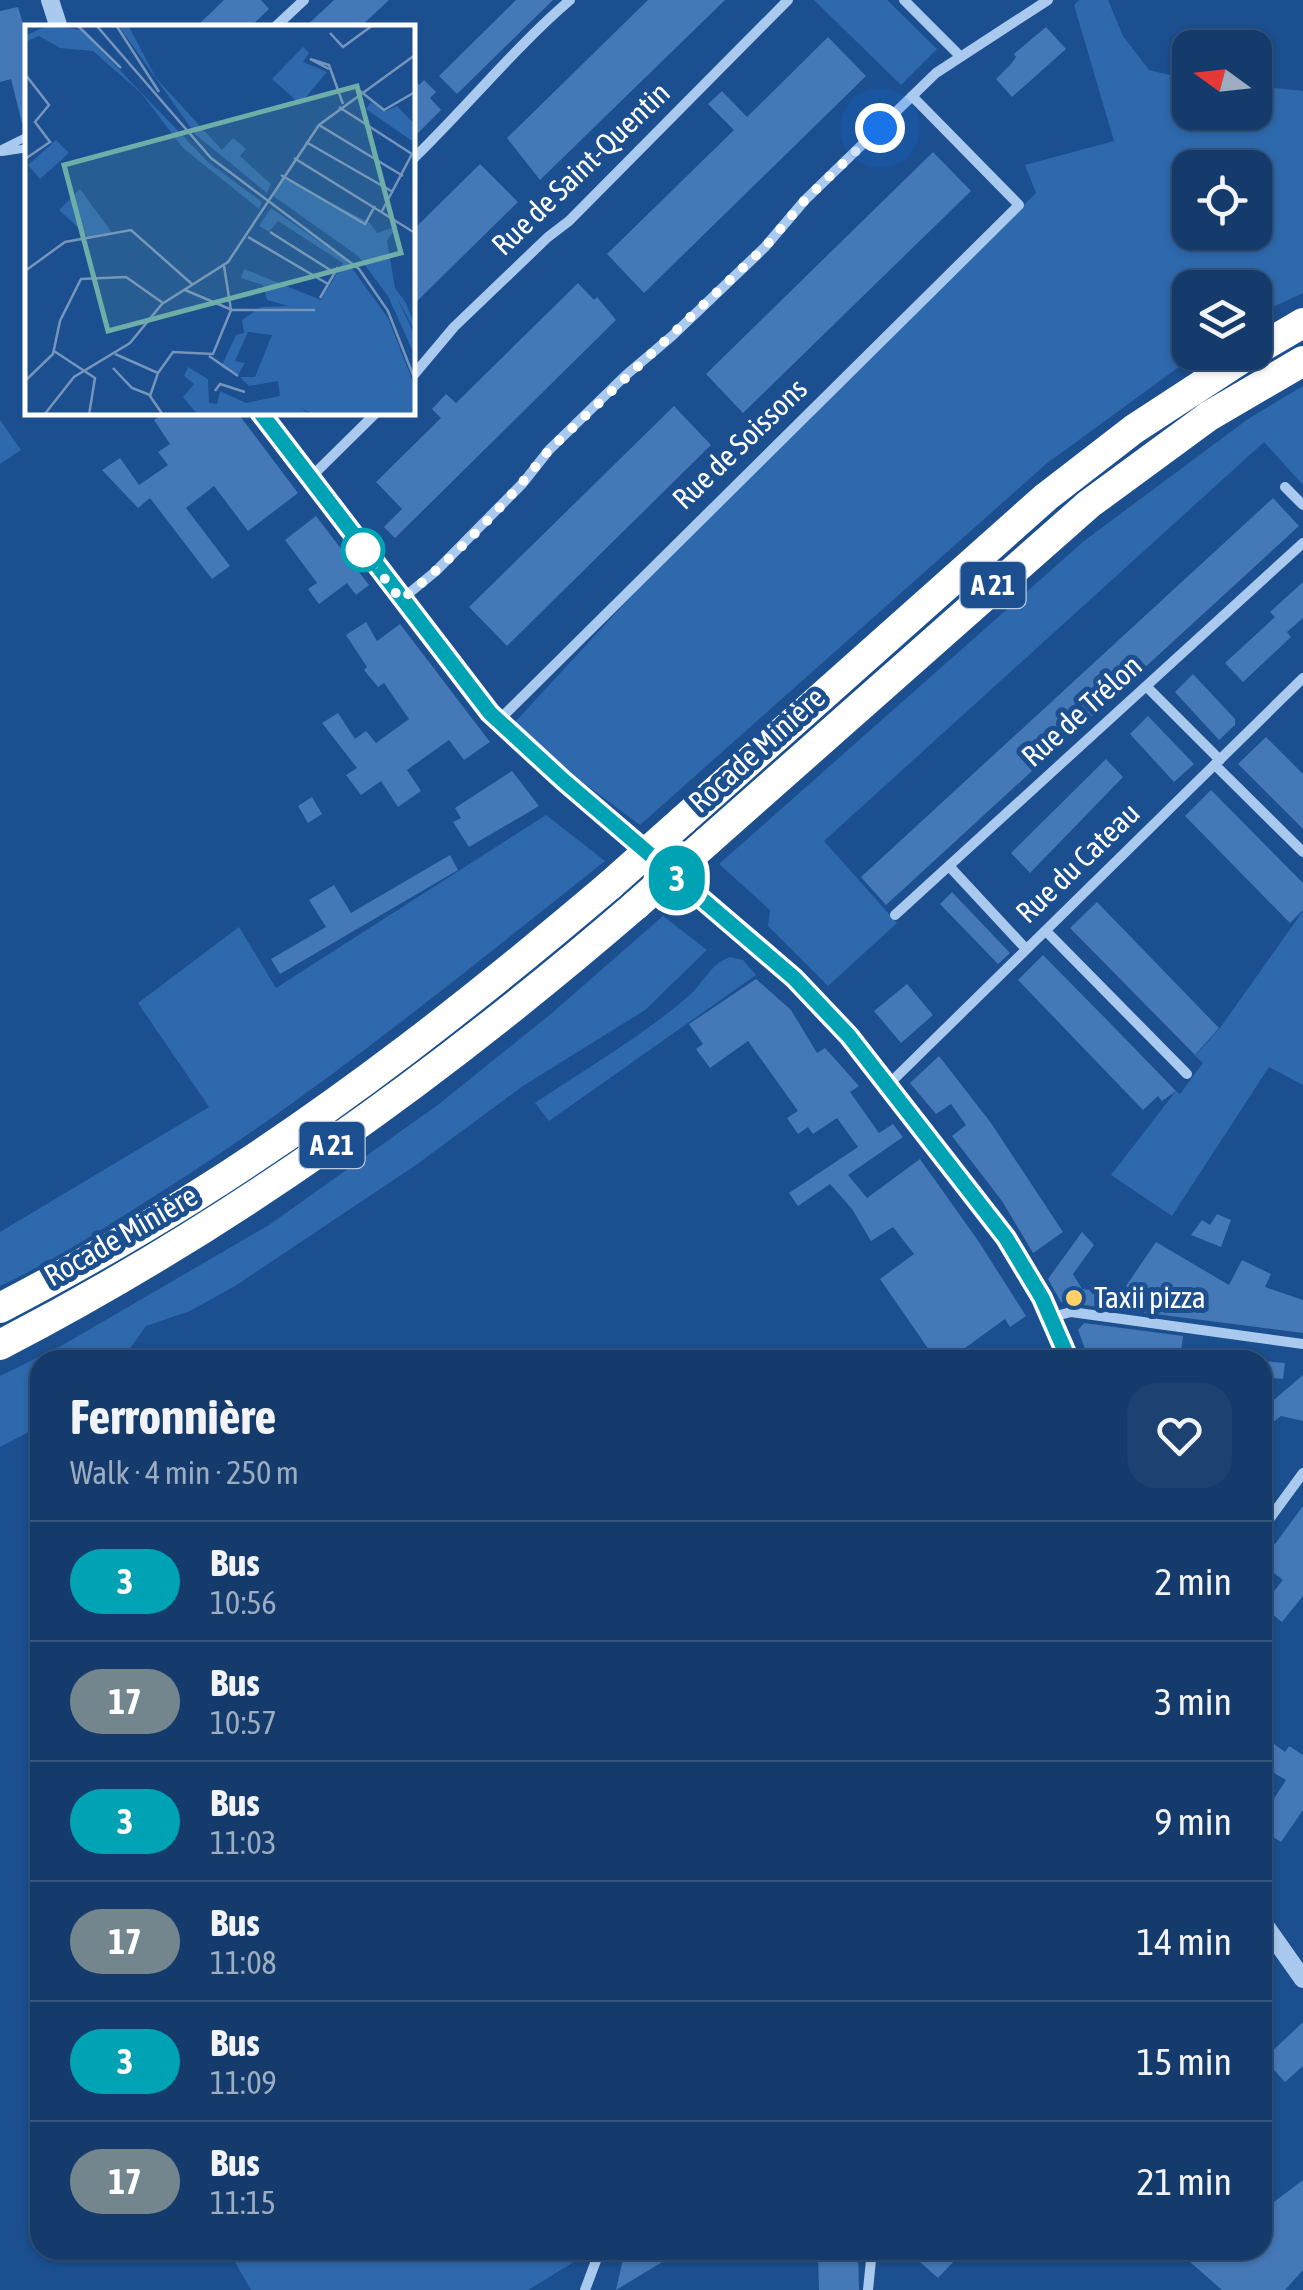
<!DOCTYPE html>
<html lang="en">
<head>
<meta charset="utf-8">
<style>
	body { margin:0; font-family:"Asap Condensed",sans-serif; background:#1d4271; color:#f1f3f6; height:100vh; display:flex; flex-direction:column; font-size:38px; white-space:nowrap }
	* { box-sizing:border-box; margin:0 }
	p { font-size:32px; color:#9dadc1 }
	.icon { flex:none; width:55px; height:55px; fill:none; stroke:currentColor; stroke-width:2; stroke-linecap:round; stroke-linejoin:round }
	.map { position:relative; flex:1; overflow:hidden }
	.sheet { position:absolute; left:30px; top:1350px; width:1242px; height:910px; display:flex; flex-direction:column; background:#143b6b; border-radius:30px; box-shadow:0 2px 8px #0004,0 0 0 2px #33557e }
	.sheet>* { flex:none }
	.badge { padding:0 20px; border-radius:32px; font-size:35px; line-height:65px }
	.needle { width:65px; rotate:285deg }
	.tools { position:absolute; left:1172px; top:30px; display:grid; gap:20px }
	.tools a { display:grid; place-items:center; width:100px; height:100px; border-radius:20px; background:#143b6b; box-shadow:0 2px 8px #0004,0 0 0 2px #33557e; font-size:50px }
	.you { position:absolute; width:50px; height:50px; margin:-25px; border:8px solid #fff; border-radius:50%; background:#1a73e8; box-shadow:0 0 0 15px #1a73e833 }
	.map>.badge { position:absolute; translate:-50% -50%; box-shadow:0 0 0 5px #fff }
	.round { display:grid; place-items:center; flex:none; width:105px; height:105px; border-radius:30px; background:#1d4271 }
	.summary { display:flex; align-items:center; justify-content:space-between; height:170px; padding:0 40px }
	h1 { font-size:48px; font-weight:700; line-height:75px }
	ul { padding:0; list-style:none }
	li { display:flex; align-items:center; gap:30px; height:120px; padding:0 40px; border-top:2px solid #33557e }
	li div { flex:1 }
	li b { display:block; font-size:38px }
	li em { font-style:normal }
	li .badge { min-width:110px; font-weight:700; text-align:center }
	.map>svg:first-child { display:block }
	.green { fill:#2e69ad; fill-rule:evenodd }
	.building { fill:#4478b7 }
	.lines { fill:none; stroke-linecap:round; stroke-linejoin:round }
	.service { stroke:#a9c9ee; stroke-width:8 }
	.minor { stroke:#a9c9ee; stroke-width:10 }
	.tertiary { stroke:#a9c9ee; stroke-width:18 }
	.motorway { stroke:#fff; stroke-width:30 }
	.motorway-bridge { stroke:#fff; stroke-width:30 }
	.line-casing { stroke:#fff; stroke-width:22 }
	.line { stroke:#00a3b4; stroke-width:15 }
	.walk { stroke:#fff; stroke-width:10; stroke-dasharray:0 18 }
	.stop-dot { fill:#fff; stroke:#00a3b4; stroke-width:5 }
	.poi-dot { fill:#ffd166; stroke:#1b4f8f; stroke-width:4 }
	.labels { text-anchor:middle; stroke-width:10; stroke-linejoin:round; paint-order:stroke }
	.shield { fill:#1b4f8f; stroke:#bbcadd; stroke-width:2.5 }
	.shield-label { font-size:28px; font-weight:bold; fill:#fff }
	.street-label { font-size:30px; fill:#fff; stroke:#1b4f8f }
	.poi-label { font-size:30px; fill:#fff; stroke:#1b4f8f; text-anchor:start }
	.inset-road { fill:none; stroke:#7695bc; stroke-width:2.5 }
	.view { fill:#6fada8; fill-opacity:0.15; stroke:#6fada8; stroke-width:5 }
	.inset-edge { fill:none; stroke:#fff; stroke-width:5 }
</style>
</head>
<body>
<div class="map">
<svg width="1303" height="2290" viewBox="0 0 1303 2290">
	<rect width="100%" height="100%" fill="#1b4f8f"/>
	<path class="green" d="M 814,0 L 887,0 L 937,49 L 901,85 Z
		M 1079,0 L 1108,0 L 1123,36 L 1149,70 L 1190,80 L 1190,112 L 1255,112 L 1255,86 L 1303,91 L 1303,293 L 1255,315 L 1255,288 L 1190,288 L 1190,352 L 1198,353 L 1046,464 L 640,825 L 577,778 L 515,722 L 660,565 L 1036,193 L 1025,165 L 1114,141 L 1074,5 ZM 1190,168 L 1255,168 L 1255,232 L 1190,232 Z
		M 1303,386 L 1303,485 L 1264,442 L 824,841 L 897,923 L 828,986 L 768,926 L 770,910 L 719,864 L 1084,541 L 1248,419 Z
		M 0,420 L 21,450 L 0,464 Z
		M 546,815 L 605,861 C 456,979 308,1101 145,1202 C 98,1232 51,1262 0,1286 L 0,1232 L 209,1107 L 138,1003 L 239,927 L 276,988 Z
		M 1303,911 L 1303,1085 L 1269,1067 L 1172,1216 L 1111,1175 L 1176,1091 L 1180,1094 L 1203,1063 L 1195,1056 L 1220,1028 Z
		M 663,916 L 707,950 L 645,1010 L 523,1086 L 416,1165 L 235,1286 L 190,1311 L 146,1326 L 131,1347 L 126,1360 L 40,1360 L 40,1426 L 0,1447 L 0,1376 L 61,1346 L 269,1225 L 439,1104 L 552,1013 Z
		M 730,957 L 743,960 L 756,975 L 549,1121 L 535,1103 C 587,1068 644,1035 691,994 C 705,980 711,964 730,957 Z
		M 228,2250 L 589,2250 L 587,2254 L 528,2290 L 251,2290 Z"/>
	<path class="building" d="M 224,0 L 261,0 L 269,9 L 249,28 L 195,28 Z
		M 334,0 L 389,0 L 359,28 L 304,28 Z
		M 516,0 L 553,0 L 457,94 L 439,76 Z
		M 648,0 L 725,0 L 540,180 L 507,138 Z
		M 18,7 L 28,41 L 28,122 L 22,123 L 11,79 L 0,82 L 0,11 Z
		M 1046,27 L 1066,49 L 1012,97 L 996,79 L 1011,64 L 1016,57 L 1014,54 Z
		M 828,37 L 866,76 L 644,293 L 607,254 L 734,130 L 708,104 L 722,91 L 747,117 Z
		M 412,77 L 419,85 L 424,80 L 436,92 L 430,98 L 441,110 L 412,139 Z
		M 933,152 L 971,191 L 743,413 L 706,374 Z
		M 480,164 L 518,202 L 412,306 L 412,231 Z
		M 578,283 L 594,300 L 597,297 L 616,320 L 395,538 L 384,527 L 402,509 L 376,482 L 441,418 L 432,409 L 446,394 L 456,403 Z
		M 674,406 L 711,445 L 507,646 L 469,607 Z
		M 166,412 L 237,412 L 298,493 L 248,531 L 214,486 L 186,508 L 230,566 L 212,579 L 150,498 L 138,508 L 102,470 L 120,458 L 139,485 L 168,465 L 158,452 L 170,444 L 154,420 Z
		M 1273,498 L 1299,526 L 886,905 L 861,877 Z
		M 316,516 L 369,585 L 356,595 L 347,583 L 319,604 L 308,589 L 317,583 L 285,540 Z
		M 1303,582 L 1303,618 L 1287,632 L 1291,637 L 1243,682 L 1225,663 L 1275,617 L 1270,612 Z
		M 366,622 L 377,641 L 400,624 L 490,742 L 464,760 L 449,740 L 407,770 L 421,791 L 398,807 L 381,781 L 361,795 L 346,775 L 357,768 L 322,723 L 338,713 L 355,739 L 366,731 L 376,743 L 409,719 L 384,683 L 378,687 L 364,670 L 367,667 L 346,635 Z
		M 1193,674 L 1235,719 L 1235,725 L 1219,740 L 1175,692 Z
		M 1148,716 L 1194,764 L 1174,782 L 1130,734 Z
		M 1266,737 L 1303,774 L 1303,829 L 1238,764 Z
		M 1106,759 L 1123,777 L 1030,873 L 1011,853 Z
		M 512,771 L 539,806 L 469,847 L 453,822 L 461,818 L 455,808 Z
		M 1211,790 L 1303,883 L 1303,910 L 1290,923 L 1185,816 Z
		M 312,797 L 322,814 L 308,823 L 298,806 Z
		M 450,855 L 458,870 L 280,974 L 271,959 L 326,927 L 309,900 L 334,885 L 351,913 Z
		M 952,892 L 1010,953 L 998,964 L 940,904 Z
		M 1097,902 L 1219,1028 L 1195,1055 L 1070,928 Z
		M 1043,955 L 1107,1020 L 1176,1091 L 1162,1101 L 1158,1096 L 1143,1110 L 1018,980 Z
		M 756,979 L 791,1010 L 817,1053 L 825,1048 L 859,1086 L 850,1092 L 879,1133 L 893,1124 L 903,1137 L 848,1175 L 867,1198 L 920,1159 L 979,1242 L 1026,1316 L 1010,1327 L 1005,1319 L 958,1353 L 963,1360 L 936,1360 L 880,1279 L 914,1254 L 893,1227 L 871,1241 L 852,1209 L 830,1184 L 798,1206 L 789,1193 L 858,1147 L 837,1118 L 813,1134 L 808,1127 L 798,1134 L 787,1118 L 798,1111 L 748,1041 L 710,1068 L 696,1049 L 703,1044 L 689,1024 Z
		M 907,984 L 933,1015 L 901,1043 L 874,1011 Z
		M 939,1056 L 991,1123 L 1063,1232 L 1033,1253 L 1002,1201 L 952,1136 L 966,1125 L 951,1104 L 936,1114 L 910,1083 Z
		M 1217,1214 L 1231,1220 L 1221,1247 L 1191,1235 L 1202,1220 L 1210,1225 Z
		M 1082,1232 L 1094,1245 L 1073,1274 L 1082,1289 L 1138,1296 L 1126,1286 L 1156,1242 L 1229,1285 L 1242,1260 L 1271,1274 L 1265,1287 L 1303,1300 L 1303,1333 L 1061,1302 L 1048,1279 Z
		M 1084,1323 L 1183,1336 L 1180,1360 L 1089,1360 L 1078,1330 Z
		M 1262,1361 L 1285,1363 L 1283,1379 L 1262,1377 Z
		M 1303,1375 L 1303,1421 L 1281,1416 L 1262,1431 L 1262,1410 Z
		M 1303,1506 L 1303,1596 L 1282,1622 L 1262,1606 L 1283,1580 L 1262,1564 L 1262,1548 L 1270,1540 L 1275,1544 Z
		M 1262,1735 L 1285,1752 L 1289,1746 L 1303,1755 L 1303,1810 L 1281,1842 L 1262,1830 L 1262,1817 L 1286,1780 L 1262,1766 Z
		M 1303,2022 L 1303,2066 L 1285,2082 L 1264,2059 Z
		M 1303,2180 L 1303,2270 L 1285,2290 L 1222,2290 L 1190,2262 L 1200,2250 L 1262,2250 L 1262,2211 Z
		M 625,2250 L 682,2250 L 616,2290 Z
		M 825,2250 L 858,2250 L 859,2290 L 819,2290 L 818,2257 L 826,2256 Z
		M 929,2250 L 948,2250 L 957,2258 L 938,2278 L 919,2261 Z"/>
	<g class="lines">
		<path class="service" d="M 0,150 L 28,136
			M 2,152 L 28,148"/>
		<path class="minor" d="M 904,0 L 960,56
			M 274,28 L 304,0
			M 412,160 C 466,108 513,49 570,0
			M 412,377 L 454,327 L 548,237 L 569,221 L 788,0
			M 310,478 L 377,412
			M 1285,487 L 1303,505
			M 402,599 L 436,571 L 523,483 L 549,450 L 626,375 L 672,336 L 765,247 L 805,200 L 936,73 L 1048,0
			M 1146,686 L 1220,760
			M 498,721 L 1019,205 L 912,96
			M 1215,765 L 1303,852
			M 949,866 L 1026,949
			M 895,915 L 1303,543
			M 1046,931 L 1187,1074
			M 889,1084 L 1303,678
			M 1052,1317 L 1071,1312 L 1303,1344
			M 1262,1529 L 1303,1473
			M 585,2290 L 600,2250
			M 868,2290 L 872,2250"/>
		<path class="tertiary" d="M 50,0 L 59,28
			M 260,412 L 490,713 L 564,781 L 794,979 L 849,1037 L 1006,1238 L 1042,1298 L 1069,1360
			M 1262,1921 L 1303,1979"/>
		<path class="motorway" d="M 1255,351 L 1303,323
			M 683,820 L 1046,497 L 1134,429 L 1252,352
			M 708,841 L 1089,504 L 1209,416 L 1303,361
			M 0,1308 C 65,1274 129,1238 191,1199 C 340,1106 477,998 610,885
			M 0,1345 C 231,1225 439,1075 636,905"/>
		<path class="motorway-bridge" d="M 610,885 L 683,820
			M 636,905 L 708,841"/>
	</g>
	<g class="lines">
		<g class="line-casing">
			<path id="line" d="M 260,412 L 490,713 L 564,781 L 794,978 L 849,1036 L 1006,1238 L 1042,1298 L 1069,1360"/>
		</g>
		<use href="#line" class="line"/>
		<path class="walk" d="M 363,550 L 401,600 C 455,557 506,504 549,450 L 765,247 L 805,200 L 880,128"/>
	</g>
	<circle class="stop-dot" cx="363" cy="550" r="20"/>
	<circle class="poi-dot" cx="1074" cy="1298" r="10"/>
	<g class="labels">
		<g class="shield">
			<rect x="960.5" y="562" width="65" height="46" rx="8"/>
			<rect x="299.5" y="1122" width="65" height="46" rx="8"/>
		</g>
		<g class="shield-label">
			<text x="993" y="595">A 21</text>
			<text x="332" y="1155">A 21</text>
		</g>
		<g class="street-label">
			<text transform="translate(581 169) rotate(-44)" y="10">Rue de Saint-Quentin</text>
			<text transform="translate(740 444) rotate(-44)" y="10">Rue de Soissons</text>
			<text transform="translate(1082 711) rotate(-42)" y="10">Rue de Trélon</text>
			<text transform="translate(757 750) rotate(-42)" y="10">Rocade Minière</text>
			<text transform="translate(1078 863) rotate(-44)" y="10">Rue du Cateau</text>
			<text transform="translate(121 1236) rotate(-30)" y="10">Rocade Minière</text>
		</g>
		<g class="poi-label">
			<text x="1094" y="1308">Taxii pizza</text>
		</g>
	</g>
	<g transform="translate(25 25)">
		<rect width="390" height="390" fill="#1b4f8f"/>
		<path d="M 23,0 L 56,5 L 184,138 L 237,177 L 234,184 L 158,123 L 116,68 L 68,26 L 35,23 L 14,11 L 0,17 L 0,11 ZM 93,0 L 103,0 L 131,53 L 197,125 L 208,113 L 221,124 L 215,131 L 246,159 L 242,168 L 171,110 ZM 278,22 L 284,28 L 278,37 L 302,47 L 275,79 L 247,54 ZM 346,77 L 361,86 L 372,81 L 390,100 L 390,118 L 341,84 ZM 31,115 L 44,128 L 15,154 L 3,140 ZM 257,152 L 345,198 L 352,208 L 372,201 L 362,216 L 370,263 L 381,278 L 390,301 L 390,306 L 371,271 L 390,311 L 390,331 L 363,271 L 333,231 L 248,171 ZM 55,164 L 88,209 L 64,213 L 34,185 ZM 246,183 L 321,235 L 363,293 L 390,362 L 390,390 L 289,390 L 274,382 L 286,390 L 173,390 L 158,372 L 169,359 L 159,351 L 163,342 L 183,354 L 184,378 L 192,379 L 195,366 L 221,378 L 255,371 L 253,356 L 224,361 L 215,352 L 230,352 L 247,310 L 223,307 L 210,336 L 220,338 L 213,350 L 196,342 L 211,310 L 219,308 L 217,295 L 236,282 L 264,281 L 242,275 L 238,260 L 216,253 L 219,244 L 296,275 L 318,238 L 253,196 L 244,207 L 234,201 Z" fill="#2e69ad"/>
		<path class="inset-road" d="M 52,0 L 96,43M 71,0 L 186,133 L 334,244 L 363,286 L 390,355M 91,0 L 134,67M 305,8 L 318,22 L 348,0M 304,44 L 285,34 L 304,40 L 318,79M 0,49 L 24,80 L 10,97 L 25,117 L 0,134M 335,66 L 359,85 L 390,67M 314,82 L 387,129M 294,100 L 378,151M 281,117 L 368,167M 269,133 L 390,208M 256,150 L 340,199 L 350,181M 357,186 L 387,129M 245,207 L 310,248M 223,212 L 303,259M 0,246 L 40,217 L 106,205 L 168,260M 160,265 L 207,285 L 290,285M 295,273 L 313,242M 29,326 L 70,353 L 64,390M 90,329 L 133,348 L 125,371 L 138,390M 184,331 L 213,351M 88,343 L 107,363 L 125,370M 133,348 L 148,327 L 188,329 L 206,285 L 199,241M 0,356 L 28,329 L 35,296 L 56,254 L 101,252 L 138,278M 190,366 L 195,359 L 220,367M 19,390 L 49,352 L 105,318 L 137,279 L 203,237 L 294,100 L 390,30"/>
		<path class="view" d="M 332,61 L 376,228 L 83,306 L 39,140 Z"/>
		<rect width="390" height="390" class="inset-edge"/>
	</g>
</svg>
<div class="tools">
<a><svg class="needle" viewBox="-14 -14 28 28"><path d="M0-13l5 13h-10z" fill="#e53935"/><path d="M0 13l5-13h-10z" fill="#9dadc1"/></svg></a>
<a><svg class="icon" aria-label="locate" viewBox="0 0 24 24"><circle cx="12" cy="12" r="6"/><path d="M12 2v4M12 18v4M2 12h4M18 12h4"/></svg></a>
<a><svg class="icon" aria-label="layers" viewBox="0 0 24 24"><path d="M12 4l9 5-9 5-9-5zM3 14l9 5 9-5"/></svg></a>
</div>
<div class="you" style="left:880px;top:128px"></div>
<b class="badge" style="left:677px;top:878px;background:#00a3b4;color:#fff">3</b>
<section class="sheet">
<div class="summary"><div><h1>Ferronnière</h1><p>Walk · 4 min · 250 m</p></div><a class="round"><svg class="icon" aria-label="heart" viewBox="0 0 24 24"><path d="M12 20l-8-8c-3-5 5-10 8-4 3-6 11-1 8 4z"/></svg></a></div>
<ul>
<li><span class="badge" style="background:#00a3b4;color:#fff">3</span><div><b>Bus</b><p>10:56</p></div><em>2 min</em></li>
<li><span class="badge" style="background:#73868d;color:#fff">17</span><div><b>Bus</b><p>10:57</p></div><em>3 min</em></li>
<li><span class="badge" style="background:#00a3b4;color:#fff">3</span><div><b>Bus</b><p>11:03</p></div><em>9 min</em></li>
<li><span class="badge" style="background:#73868d;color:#fff">17</span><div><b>Bus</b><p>11:08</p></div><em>14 min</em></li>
<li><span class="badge" style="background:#00a3b4;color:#fff">3</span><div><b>Bus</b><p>11:09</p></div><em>15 min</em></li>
<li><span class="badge" style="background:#73868d;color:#fff">17</span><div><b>Bus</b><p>11:15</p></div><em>21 min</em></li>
</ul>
</section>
</div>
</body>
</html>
